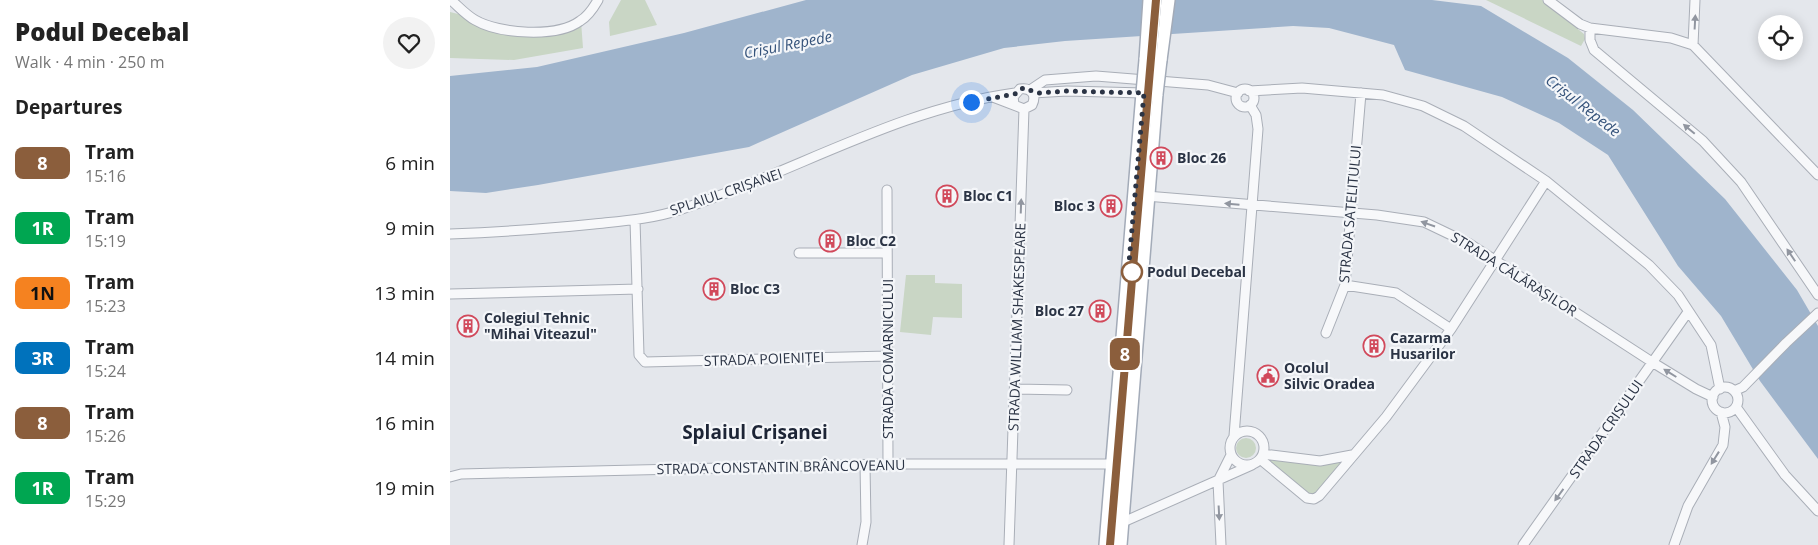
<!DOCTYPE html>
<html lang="en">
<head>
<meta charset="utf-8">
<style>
	body { margin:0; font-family:"Open Sans",sans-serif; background:#f2f2f2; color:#222; height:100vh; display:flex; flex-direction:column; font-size:19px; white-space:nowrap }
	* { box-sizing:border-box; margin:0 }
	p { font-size:16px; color:#767676 }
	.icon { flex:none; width:28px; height:28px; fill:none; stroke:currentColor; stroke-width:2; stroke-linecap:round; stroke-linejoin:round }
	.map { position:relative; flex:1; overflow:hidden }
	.side { display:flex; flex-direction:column; background:#fff; width:450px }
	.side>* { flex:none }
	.badge { padding:0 10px; border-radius:8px; font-size:18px; line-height:32px }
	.fabs { position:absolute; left:1308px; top:15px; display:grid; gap:10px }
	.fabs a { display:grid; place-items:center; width:45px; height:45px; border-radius:50%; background:#fff; box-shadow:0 2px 12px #0003; font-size:25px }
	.you { position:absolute; width:25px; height:25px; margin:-12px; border:4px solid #fff; border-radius:50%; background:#1a73e8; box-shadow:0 0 0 8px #1a73e833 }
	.map>.badge { position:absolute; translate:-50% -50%; box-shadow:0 0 0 2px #fff }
	h2 { padding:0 15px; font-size:19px; line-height:45px }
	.round { display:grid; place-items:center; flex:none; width:52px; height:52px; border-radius:26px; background:#f2f2f2 }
	.overview { display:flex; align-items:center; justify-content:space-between; height:85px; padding:0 15px }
	h1 { font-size:24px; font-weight:800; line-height:38px }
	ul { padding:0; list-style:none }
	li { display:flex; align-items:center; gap:15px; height:65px; padding:0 15px }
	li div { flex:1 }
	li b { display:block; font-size:19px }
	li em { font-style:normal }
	li .badge { min-width:55px; font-weight:700; text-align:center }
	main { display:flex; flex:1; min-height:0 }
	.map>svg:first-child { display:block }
	.green { fill:#c9d6c5 }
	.water { fill:#9fb4cc }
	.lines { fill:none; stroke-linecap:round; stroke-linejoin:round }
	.street-casing { stroke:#a9aeb7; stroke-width:11 }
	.primary-casing { stroke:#a3abb8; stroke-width:18 }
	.street { stroke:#f7f8fa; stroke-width:9 }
	.primary { stroke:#fff; stroke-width:15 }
	.tram { stroke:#7d8696; stroke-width:1 }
	.primary-bridge-casing { stroke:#a3abb8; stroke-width:18; stroke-linecap:butt }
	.primary-bridge { stroke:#fff; stroke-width:15 }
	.oneway { fill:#9196a0 }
	.line-casing { stroke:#fff; stroke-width:11 }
	.line { stroke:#8b5e3c; stroke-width:8 }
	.walk { stroke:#2b3445; stroke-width:5; stroke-dasharray:0 9 }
	.stop-dot { fill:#fff; stroke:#8b5e3c; stroke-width:2.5 }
	.labels { text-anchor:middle; stroke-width:4.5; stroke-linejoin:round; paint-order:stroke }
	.poi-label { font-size:14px; font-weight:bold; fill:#2b3445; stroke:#f4f6f9; text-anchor:start }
	.street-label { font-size:14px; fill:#2b3445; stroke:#f4f6f9 }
	.stop-label { font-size:14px; font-weight:bold; fill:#2b3445; stroke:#f4f6f9; text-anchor:start }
	.water-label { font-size:15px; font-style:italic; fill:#34527a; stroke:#f4f6f9 }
	.district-label { font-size:19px; font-weight:bold; fill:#1d2536; stroke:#f4f6f9 }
</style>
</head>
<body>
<main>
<section class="side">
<div class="overview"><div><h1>Podul Decebal</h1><p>Walk · 4 min · 250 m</p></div><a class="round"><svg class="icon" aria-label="heart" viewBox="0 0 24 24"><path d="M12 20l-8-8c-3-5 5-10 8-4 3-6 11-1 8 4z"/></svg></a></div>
<h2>Departures</h2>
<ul>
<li><span class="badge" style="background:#8b5e3c;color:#fff">8</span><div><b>Tram</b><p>15:16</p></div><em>6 min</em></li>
<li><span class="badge" style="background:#00a651;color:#fff">1R</span><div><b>Tram</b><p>15:19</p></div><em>9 min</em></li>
<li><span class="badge" style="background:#f58220;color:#111">1N</span><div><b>Tram</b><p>15:23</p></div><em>13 min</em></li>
<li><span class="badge" style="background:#0072bc;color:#fff">3R</span><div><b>Tram</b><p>15:24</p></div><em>14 min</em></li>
<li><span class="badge" style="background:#8b5e3c;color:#fff">8</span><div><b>Tram</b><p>15:26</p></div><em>16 min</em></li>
<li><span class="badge" style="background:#00a651;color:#fff">1R</span><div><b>Tram</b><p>15:29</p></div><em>19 min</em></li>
</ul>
</section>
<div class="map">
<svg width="1368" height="545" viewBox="0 0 1368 545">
	<rect width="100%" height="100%" fill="#e4e7ec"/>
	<path class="green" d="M 171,0 L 195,0 L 207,25 L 160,36 L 159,22 Z
		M 1036,0 L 1092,0 L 1134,34 L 1135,39 L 1131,46 Z
		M 0,12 L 82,32 L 131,21 L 133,48 L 64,60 L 0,58 Z
		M 456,275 L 485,275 L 485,283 L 512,284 L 512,318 L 483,317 L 481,335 L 450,332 Z
		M786 448a10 10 0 1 1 20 0a10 10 0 1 1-20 0Z
		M 902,455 L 864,499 L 812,456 L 852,460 Z"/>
	<path class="water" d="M 356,0 L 982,0 L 1031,6 L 1118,58 L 1183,110 L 1275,199 L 1347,290 L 1368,326 L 1368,459 L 1310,381 L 1271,316 L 1228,266 L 1158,155 L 1109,123 L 1052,97 L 955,70 L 944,45 L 879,28 L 843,26 L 615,41 L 554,48 L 462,75 L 299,147 L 88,185 L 36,193 L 0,191 L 0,76 L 87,67 L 234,33 Z"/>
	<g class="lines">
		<g class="street-casing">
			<path id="street" d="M 1,0 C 8,6 16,15 25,20 C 49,34 107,38 130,21 C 137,17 144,7 148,0
				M 1098,0 L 1130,24 L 1140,28 L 1221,38 L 1243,45 L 1368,175
				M 1140,28 L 1140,40 L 1144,50 L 1253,141 L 1291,182 L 1368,295
				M 1243,45 L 1245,0
				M786 98a9 9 0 1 1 18 0a9 9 0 1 1-18 0Z
				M 580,90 L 595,80 L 646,76 L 758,85 L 788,93
				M 799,91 L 852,88 L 933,95 L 973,106 L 1014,126 L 1096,181 L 1199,265 L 1228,295 L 1261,345 L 1270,389
				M 583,93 L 617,91 L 694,93
				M 543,97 L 574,109 L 582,105 C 587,95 581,87 570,89 L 563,97 L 564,104
				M 437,190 L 438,464
				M 696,196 L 927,215 L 974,222 L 1020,244 L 1202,362 L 1246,389 L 1263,397
				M 185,220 L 189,355 L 195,362 L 438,356
				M 0,234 C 48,232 96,229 144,224 C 172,221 202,219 229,210 C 341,174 447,109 565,93
				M 349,253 L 437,253
				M 895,285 L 946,293 L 1001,329 L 1096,181
				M 0,294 L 188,289
				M 876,333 L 895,285 L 911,93
				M1262 400a13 13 0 1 1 26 0a13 13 0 1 1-26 0Z
				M 565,389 L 617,390
				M 1284,391 L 1293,387 L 1336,343 L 1368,313
				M 1286,407 L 1335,475 L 1368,511
				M780 448a17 17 0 1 1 34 0a17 17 0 1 1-34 0Z
				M 784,436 L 808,129 L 806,115 L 800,105
				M 813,454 L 870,461 L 902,455
				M 810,459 L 857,498 L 864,499 L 869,496 L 936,417 L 1001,329
				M 0,477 L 11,474 L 438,464 L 663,464
				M 768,481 L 771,545
				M 768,481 L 781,455
				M 671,523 L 802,465
				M 412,545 L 416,522 L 415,465
				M 559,545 L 574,109
				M 1073,545 L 1238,312
				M 1224,545 L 1238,506 L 1273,445 L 1275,427 L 1271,412"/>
		</g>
		<g class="primary-casing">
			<path id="primary" d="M 697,60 L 701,0
				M 709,60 L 717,0
				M 657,545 L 694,93
				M 669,545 L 705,94"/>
		</g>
		<use href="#street" class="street"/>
		<use href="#primary" class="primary"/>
		<path class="tram" d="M 664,545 L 684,272 L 694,189 L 711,0"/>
		<g class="primary-bridge-casing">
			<path id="primary-bridge" d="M 694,93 L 697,60
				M 705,94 L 709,60"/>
		</g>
		<use href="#primary-bridge" class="primary-bridge"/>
	</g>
	<defs><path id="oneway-solid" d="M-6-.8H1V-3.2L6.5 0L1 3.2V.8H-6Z" transform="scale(1.25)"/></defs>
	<g class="oneway">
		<use href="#oneway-solid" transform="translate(1245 22) rotate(-87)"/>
		<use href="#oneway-solid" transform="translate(1239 129) rotate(-140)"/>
		<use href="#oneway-solid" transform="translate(782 204) rotate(-175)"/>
		<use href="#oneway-solid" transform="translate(571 206) rotate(-88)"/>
		<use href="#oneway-solid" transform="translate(978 224) rotate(-161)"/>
		<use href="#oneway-solid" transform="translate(1341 255) rotate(-124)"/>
		<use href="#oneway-solid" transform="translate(1220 373) rotate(-148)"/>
		<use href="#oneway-solid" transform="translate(1265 458) rotate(122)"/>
		<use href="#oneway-solid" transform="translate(1109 495) rotate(126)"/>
		<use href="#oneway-solid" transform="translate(769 513) rotate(87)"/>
	</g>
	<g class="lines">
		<g class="line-casing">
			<path id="line" d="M 660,545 C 675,363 690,182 706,0"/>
		</g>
		<use href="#line" class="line"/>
		<path class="walk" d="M 521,102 L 565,94 L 573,88 L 588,93 L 617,91 L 694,93 L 678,274 L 682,272"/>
	</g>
	<defs>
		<g id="building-ring" transform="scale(1.125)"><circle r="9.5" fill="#f4f6f9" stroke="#d1495b" stroke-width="1.5"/><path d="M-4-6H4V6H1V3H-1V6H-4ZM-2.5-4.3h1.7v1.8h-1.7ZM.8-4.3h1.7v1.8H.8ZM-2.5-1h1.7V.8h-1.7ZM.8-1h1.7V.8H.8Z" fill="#d1495b"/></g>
		<g id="civic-ring" transform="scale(1.125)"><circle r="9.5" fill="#f4f6f9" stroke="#d1495b" stroke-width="1.5"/><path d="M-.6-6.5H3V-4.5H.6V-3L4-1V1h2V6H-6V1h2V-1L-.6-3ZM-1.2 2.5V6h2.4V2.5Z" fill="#d1495b"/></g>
	</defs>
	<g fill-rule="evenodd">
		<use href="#building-ring" x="711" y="158"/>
		<use href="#building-ring" x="497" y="196"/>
		<use href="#building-ring" x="661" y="206"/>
		<use href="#building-ring" x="380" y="241"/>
		<use href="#building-ring" x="264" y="289"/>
		<use href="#building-ring" x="650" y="311"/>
		<use href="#building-ring" x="18" y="326"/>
		<use href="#building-ring" x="924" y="346"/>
		<use href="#civic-ring" x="818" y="376"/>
	</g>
	<circle class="stop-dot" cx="682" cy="272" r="10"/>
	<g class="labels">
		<g class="poi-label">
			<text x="727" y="163">Bloc 26</text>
			<text x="513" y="201">Bloc C1</text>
			<text x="645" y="211" text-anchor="end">Bloc 3</text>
			<text x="396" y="246">Bloc C2</text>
			<text x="280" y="294">Bloc C3</text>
			<text x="634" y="316" text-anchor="end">Bloc 27</text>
			<text x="34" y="323">Colegiul Tehnic<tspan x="34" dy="16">"Mihai Viteazul"</tspan></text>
			<text x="940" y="343">Cazarma<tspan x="940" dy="16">Husarilor</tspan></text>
			<text x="834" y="373">Ocolul<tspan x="834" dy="16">Silvic Oradea</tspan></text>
		</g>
		<g class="street-label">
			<text transform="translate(276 192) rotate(-19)" y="5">SPLAIUL CRIȘANEI</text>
			<text transform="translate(900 214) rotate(-85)" y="5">STRADA SATELITULUI</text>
			<text transform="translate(1064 274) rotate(32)" y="5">STRADA CĂLĂRAȘILOR</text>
			<text transform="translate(567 327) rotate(-88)" y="5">STRADA WILLIAM SHAKESPEARE</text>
			<text transform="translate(314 359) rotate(-2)" y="5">STRADA POIENIȚEI</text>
			<text transform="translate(438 359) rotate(-90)" y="5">STRADA COMARNICULUI</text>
			<text transform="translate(1156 429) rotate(-55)" y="5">STRADA CRIȘULUI</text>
			<text transform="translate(331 467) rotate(-1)" y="5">STRADA CONSTANTIN BRÂNCOVEANU</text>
		</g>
		<g class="stop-label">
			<text x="697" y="277">Podul Decebal</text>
		</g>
		<g class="water-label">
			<text transform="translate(338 45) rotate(-11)" y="5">Crișul Repede</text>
			<text transform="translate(1133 106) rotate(38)" y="5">Crișul Repede</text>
		</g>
		<g class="district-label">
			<text x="305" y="439">Splaiul Crișanei</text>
		</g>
	</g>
</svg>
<div class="fabs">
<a><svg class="icon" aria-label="locate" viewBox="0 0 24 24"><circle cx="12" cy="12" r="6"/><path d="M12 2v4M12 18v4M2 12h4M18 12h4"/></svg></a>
</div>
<div class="you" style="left:521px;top:102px"></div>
<b class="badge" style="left:675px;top:354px;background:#8b5e3c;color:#fff">8</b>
</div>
</main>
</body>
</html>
